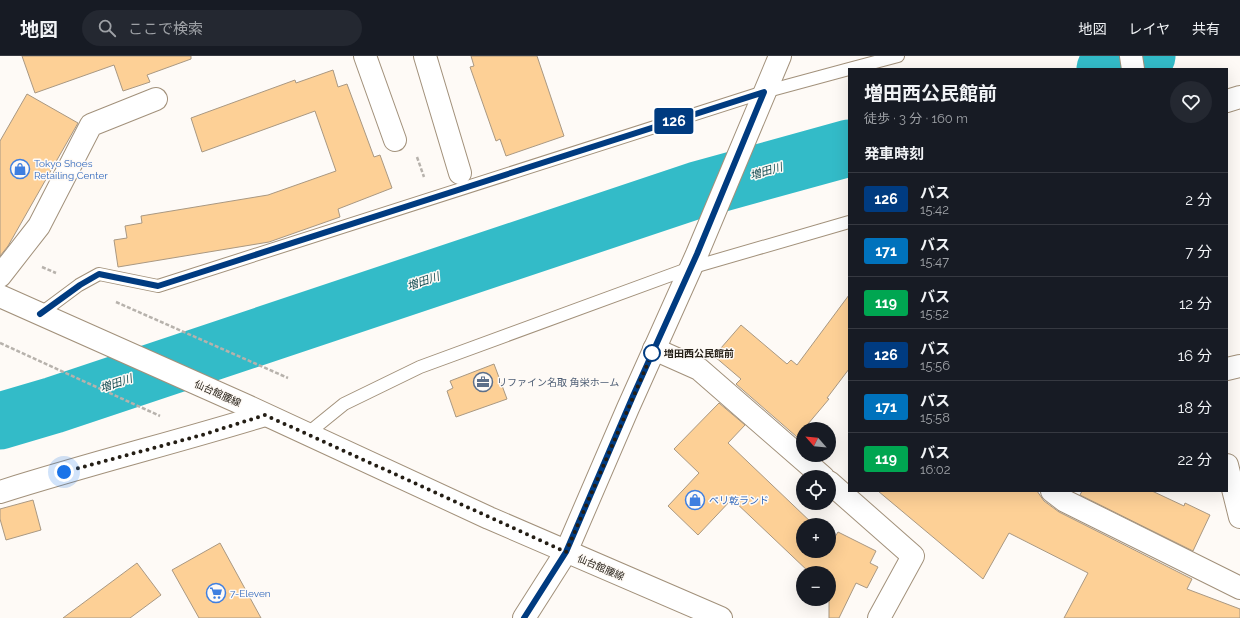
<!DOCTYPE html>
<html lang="ja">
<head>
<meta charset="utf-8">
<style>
	body { margin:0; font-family:Raleway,"Noto Sans JP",sans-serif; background:#242831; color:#f1f3f6; height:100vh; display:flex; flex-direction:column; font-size:15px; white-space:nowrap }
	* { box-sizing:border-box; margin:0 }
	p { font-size:13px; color:#9ea1a6 }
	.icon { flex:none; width:22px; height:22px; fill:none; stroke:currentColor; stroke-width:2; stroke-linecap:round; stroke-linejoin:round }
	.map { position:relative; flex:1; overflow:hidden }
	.side { position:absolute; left:848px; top:12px; width:380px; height:424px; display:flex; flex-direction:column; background:#171b24; border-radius:0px; box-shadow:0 4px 16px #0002 }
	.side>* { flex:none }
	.badge { padding:0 8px; border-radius:3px; font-size:14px; line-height:26px }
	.needle { width:26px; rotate:297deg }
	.fabs { position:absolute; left:796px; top:366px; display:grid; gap:8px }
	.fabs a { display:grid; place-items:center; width:40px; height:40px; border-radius:50%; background:#171b24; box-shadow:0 4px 16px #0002; font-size:20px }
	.you { position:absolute; width:20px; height:20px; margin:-10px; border:3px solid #fff; border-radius:50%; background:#1a73e8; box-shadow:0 0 0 6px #1a73e833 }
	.map>.badge { position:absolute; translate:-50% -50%; box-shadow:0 0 0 2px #fff }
	h2 { padding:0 16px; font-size:15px; line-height:36px }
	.round { display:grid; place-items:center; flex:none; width:42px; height:42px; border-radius:21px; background:#242831 }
	.headline { display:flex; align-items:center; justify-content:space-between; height:68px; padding:0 16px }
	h1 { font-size:19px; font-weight:700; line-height:30px }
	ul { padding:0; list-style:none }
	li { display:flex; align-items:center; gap:12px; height:52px; padding:0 16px; border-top:1px solid #363941 }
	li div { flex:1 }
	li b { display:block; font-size:15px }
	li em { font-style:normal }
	li .badge { min-width:44px; font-weight:700; text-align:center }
	header { display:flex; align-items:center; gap:24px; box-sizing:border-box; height:56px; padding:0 20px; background:#171b24; border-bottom:1px solid #363941 }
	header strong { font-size:19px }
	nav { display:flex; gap:22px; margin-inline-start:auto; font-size:14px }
	.search { width:280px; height:36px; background:#242831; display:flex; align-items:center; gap:10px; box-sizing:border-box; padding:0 14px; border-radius:22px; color:#9ea1a6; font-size:15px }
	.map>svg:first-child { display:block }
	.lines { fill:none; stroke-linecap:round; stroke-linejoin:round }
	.river { stroke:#33bbc8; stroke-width:57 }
	.building { fill:#fdd096; stroke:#a99882 }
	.lane-casing { stroke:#a2917b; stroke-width:14 }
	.street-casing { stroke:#a2917b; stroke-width:24 }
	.secondary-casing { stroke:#a2917b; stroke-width:24 }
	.path { stroke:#b7b2ac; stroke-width:2.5; stroke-dasharray:4 2; stroke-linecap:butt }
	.lane { stroke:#fff; stroke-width:12 }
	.street { stroke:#fff; stroke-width:22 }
	.secondary { stroke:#fff; stroke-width:22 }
	.line-casing { stroke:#fff; stroke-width:9 }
	.line { stroke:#003b80; stroke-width:6 }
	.walk { stroke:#241e15; stroke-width:4; stroke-dasharray:0 7.2 }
	.stop-dot { fill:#fff; stroke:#003b80; stroke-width:2 }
	.labels { text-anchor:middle; stroke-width:3; stroke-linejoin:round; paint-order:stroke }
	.shop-label { font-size:10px; fill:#366cbe; stroke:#fefaf6; text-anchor:start }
	.stop-label { font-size:10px; font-weight:bold; fill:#241e15; stroke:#fefaf6; text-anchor:start }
	.service-label { font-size:10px; fill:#4e5e75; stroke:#fefaf6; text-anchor:start }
	.street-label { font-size:10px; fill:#241e15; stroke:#fefaf6 }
	.water-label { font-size:11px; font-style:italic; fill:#164e54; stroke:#fefaf6 }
</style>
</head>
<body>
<header>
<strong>地図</strong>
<div class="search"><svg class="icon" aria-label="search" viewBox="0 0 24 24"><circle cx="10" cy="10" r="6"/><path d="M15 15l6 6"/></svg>ここで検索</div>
<nav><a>地図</a><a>レイヤ</a><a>共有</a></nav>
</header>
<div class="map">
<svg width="1240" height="562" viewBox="0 0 1240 562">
	<rect width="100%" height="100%" fill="#fefaf6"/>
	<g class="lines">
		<path class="river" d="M 1105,13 L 1147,0
			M 0,365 L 54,349 L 697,134 L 849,92"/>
	</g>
	<path class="building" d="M 22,0 L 191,0 L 191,3 L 147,19 L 150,26 L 123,35 L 114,9 L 35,37 Z
		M 471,0 L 537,0 L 564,80 L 506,100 L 500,83 L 496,85 L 470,11 L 474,10 Z
		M 333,14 L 338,31 L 347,28 L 374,101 L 380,99 L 392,132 L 338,153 L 340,161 L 269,186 L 118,211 L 114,184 L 127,182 L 125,170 L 142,167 L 141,160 L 268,139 L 336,115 L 315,55 L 202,96 L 191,62 L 295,24 L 296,27 Z
		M 27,38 L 78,67 L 8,190 L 0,200 L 0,85 Z
		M 849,239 L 849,313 L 827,342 L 829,343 L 797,381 L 736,328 L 741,323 L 714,300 L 741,269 L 787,308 L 791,304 L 797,309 Z
		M 494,308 L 507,343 L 456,361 L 447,335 L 453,332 L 450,325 Z
		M 719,347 L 745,369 L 728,387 L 814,469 L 803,469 L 803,495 L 829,495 L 829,483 L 832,486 L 838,476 L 876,495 L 870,507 L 878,511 L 867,532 L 856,527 L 839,562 L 829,562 L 829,517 L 810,517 L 732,443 L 698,479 L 668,450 L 699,417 L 674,393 Z
		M 878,435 L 1037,435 L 1044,445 L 1059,456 L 1192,523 L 1187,533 L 1240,553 L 1240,562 L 1064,562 L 1088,517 L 1009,477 L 983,523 Z
		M 1082,435 L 1152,435 L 1184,450 L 1185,447 L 1210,459 L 1193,495 L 1080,439 Z
		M 33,444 L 41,474 L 6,484 L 0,463 L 0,453 Z
		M 220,487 L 261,562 L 199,562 L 172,514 Z
		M 137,507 L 161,539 L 130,562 L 63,562 Z"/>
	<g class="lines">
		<g class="lane-casing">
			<path id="lane" d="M 849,13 L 898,0
				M 40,258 L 79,229 L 99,218 L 158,230 L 764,36 L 849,13
				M 307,378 L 344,348 L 420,311 L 690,212 L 849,166"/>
		</g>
		<g class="street-casing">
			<path id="street" d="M 365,0 L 395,84
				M 425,0 L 460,117
				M 1131,0 L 1133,13
				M 1227,45 L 1240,41
				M 0,220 L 39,170 L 91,69 L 156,43
				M 654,293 L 699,313 L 823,421
				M 1227,313 L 1240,310
				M 1227,409 L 1240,461
				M 829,426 L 913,500 L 879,562
				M 1052,435 L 1065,445 L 1240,532
				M 0,436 C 88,408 177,386 265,359"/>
		</g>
		<g class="secondary-casing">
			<path id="secondary" d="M 0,240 L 245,349 L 489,462 L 721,562
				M 524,562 L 566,496 L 628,352 L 697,198 L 780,0"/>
		</g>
		<path class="path" d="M 417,101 L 424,121
			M 42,211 L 56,217
			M 116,246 L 288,322
			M 0,287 L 160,360"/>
		<use href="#lane" class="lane"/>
		<use href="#street" class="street"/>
		<use href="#secondary" class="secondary"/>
	</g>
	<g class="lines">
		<g class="line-casing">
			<path id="line" d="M 40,258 L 80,229 L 99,218 L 158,230 L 764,36 L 697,198 L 633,340 L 566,496 L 524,562"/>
		</g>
		<use href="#line" class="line"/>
		<path class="walk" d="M 64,416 L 202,379 L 265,359 L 566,496 L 654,293 L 652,297"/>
	</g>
	<defs>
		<g id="shop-ring" transform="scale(1)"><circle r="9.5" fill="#fefaf6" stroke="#3f7fe0" stroke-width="1.5"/><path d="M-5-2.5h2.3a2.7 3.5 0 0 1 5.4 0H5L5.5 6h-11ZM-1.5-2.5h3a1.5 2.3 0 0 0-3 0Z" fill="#3f7fe0"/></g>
		<g id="office-ring" transform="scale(1)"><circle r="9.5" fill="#fefaf6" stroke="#5c6f8a" stroke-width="1.5"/><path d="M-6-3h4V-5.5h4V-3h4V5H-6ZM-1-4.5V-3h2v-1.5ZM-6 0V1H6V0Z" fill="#5c6f8a"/></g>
		<g id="supermarket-ring" transform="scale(1)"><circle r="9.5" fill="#fefaf6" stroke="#3f7fe0" stroke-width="1.5"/><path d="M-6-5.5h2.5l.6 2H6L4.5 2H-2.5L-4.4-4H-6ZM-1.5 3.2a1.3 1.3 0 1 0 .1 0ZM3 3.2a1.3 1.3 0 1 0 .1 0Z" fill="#3f7fe0"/></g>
	</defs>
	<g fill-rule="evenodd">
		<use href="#shop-ring" x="20" y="113"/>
		<use href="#office-ring" x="483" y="326"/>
		<use href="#shop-ring" x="695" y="444"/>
		<use href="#supermarket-ring" x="216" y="537"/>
	</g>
	<circle class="stop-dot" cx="652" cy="297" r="8"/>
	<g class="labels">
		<g class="shop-label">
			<text x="34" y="111">Tokyo Shoes<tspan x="34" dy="12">Retailing Center</tspan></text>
			<text x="709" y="448">ペリ乾ランド</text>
			<text x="230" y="541">7-Eleven</text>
		</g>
		<g class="stop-label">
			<text x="664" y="301">増田西公民館前</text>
		</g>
		<g class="service-label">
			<text x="497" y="330">リファイン名取 角栄ホーム</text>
		</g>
		<g class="street-label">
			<text transform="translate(218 337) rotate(24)" y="4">仙台館腰線</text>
			<text transform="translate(601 511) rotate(23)" y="4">仙台館腰線</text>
		</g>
		<g class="water-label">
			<text transform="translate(766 115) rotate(-16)" y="4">増田川</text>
			<text transform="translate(423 225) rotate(-18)" y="4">増田川</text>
			<text transform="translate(116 327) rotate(-18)" y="4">増田川</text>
		</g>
	</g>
</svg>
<div class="fabs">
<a><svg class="needle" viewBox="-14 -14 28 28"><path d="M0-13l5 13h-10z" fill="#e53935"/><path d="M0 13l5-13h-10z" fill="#9ea1a6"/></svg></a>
<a><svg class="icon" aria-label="locate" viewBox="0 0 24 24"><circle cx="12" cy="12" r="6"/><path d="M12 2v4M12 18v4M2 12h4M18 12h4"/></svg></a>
<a>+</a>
<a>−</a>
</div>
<div class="you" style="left:64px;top:416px"></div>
<b class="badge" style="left:674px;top:65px;background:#003b80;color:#fff">126</b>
<section class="side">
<div class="headline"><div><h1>増田西公民館前</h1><p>徒歩 · 3 分 · 160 m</p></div><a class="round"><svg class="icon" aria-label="heart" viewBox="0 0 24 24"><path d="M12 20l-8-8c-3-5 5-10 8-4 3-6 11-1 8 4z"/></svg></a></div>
<h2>発車時刻</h2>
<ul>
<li><span class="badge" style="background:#003b80;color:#fff">126</span><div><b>バス</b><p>15:42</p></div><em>2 分</em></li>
<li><span class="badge" style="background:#0072bc;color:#fff">171</span><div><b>バス</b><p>15:47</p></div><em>7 分</em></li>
<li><span class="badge" style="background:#00a651;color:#fff">119</span><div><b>バス</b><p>15:52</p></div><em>12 分</em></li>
<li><span class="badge" style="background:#003b80;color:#fff">126</span><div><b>バス</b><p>15:56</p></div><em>16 分</em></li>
<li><span class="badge" style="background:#0072bc;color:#fff">171</span><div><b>バス</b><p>15:58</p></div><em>18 分</em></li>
<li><span class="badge" style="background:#00a651;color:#fff">119</span><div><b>バス</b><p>16:02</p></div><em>22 分</em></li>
</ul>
</section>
</div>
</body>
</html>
